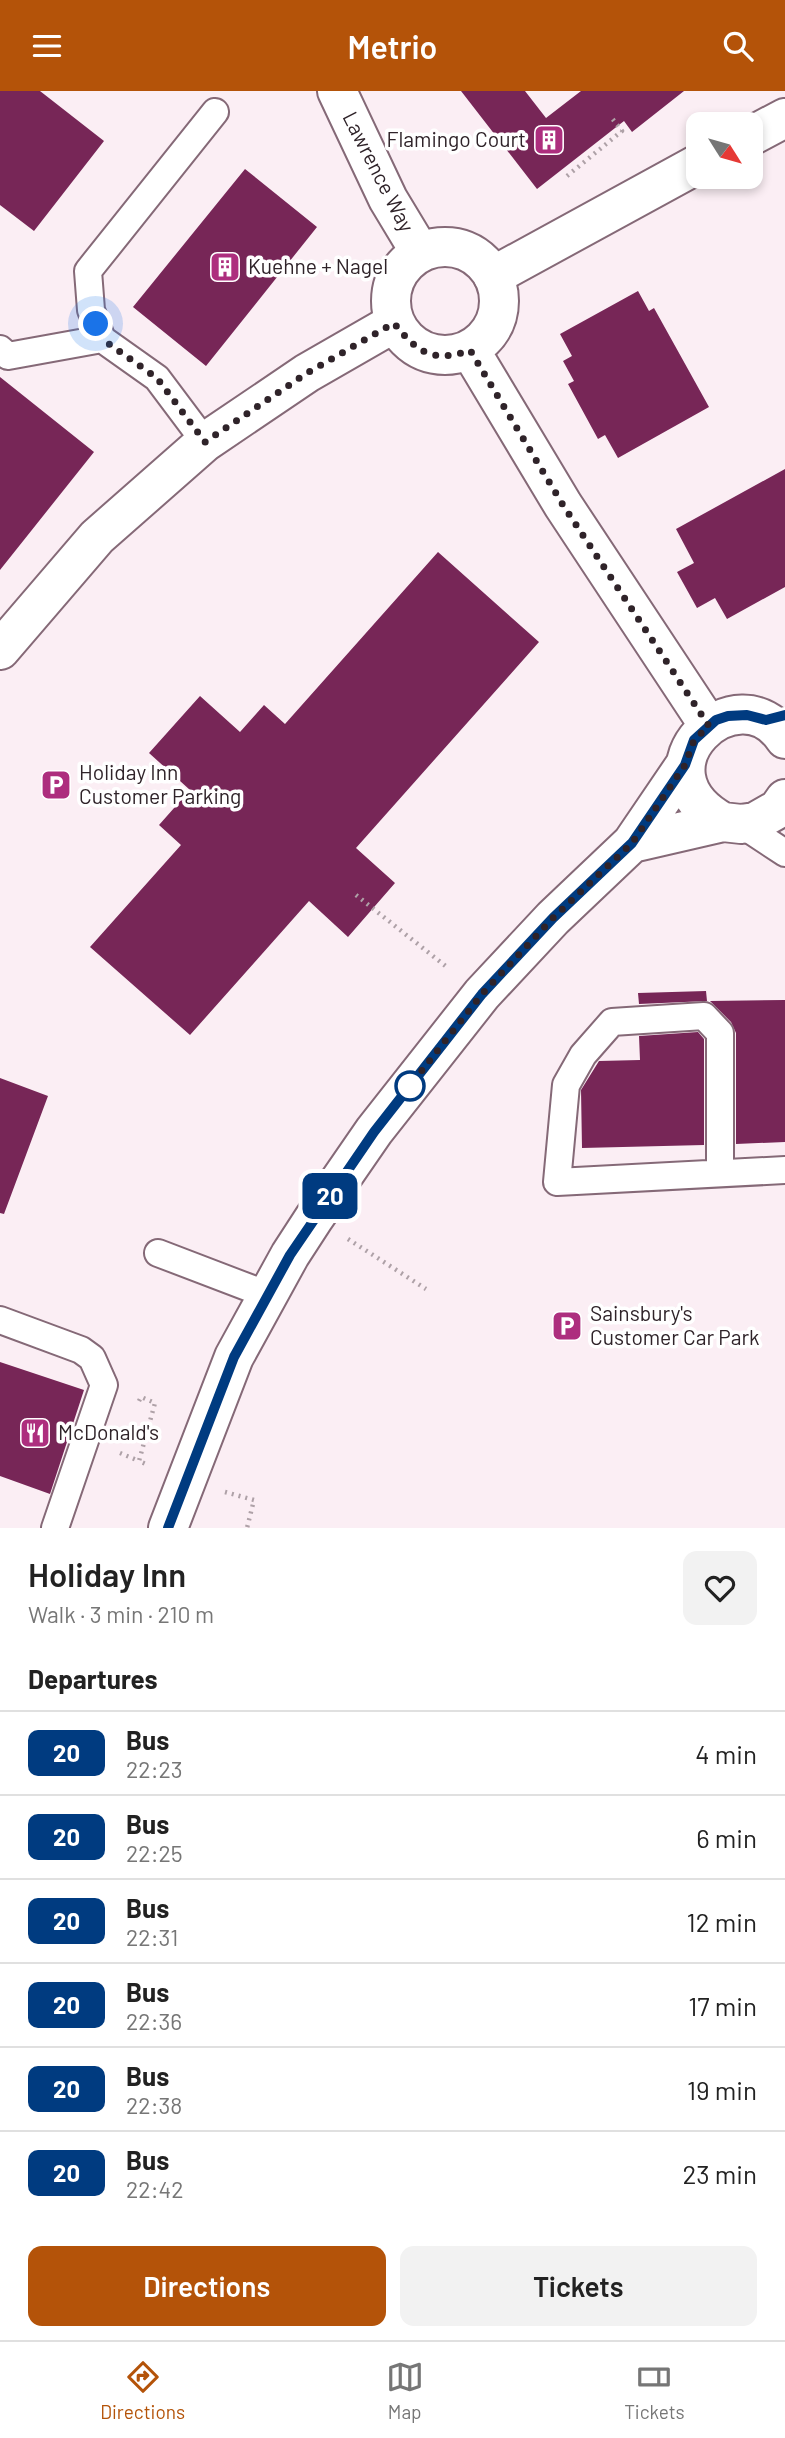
<!DOCTYPE html>
<html lang="en">
<head>
<meta charset="utf-8">
<style>
	body { margin:0; font-family:Barlow,sans-serif; background:#f2f2f2; color:#222; height:100vh; display:flex; flex-direction:column; font-size:26px; white-space:nowrap }
	* { box-sizing:border-box; margin:0 }
	p { font-size:23px; color:#767676 }
	.icon { flex:none; width:38px; height:38px; fill:none; stroke:currentColor; stroke-width:2; stroke-linecap:round; stroke-linejoin:round }
	.map { position:relative; height:1437px; overflow:hidden }
	.drawer { display:flex; flex-direction:column; background:#fff; flex:1 }
	.drawer>* { flex:none }
	.badge { padding:0 14px; border-radius:10px; font-size:24px; line-height:46px }
	.needle { width:46px; rotate:127deg }
	.buttons { position:absolute; left:686px; top:21px; display:grid; gap:14px }
	.buttons a { display:grid; place-items:center; width:77px; height:77px; border-radius:14px; background:#fff; box-shadow:0 4px 10px #0003; font-size:35px }
	.you { position:absolute; width:35px; height:35px; margin:-18px; border:5px solid #fff; border-radius:50%; background:#1a73e8; box-shadow:0 0 0 10px #1a73e833 }
	.map>.badge { position:absolute; translate:-50% -50%; box-shadow:0 0 0 4px #fff }
	h2 { padding:0 28px; font-size:26px; line-height:63px }
	.round { display:grid; place-items:center; flex:none; width:74px; height:74px; border-radius:14px; background:#f2f2f2 }
	.overview { display:flex; align-items:center; justify-content:space-between; height:119px; padding:0 28px }
	h1 { font-size:33px; font-weight:600; line-height:52px }
	.cta { display:flex; gap:14px; margin-top:auto; padding:14px 28px }
	.cta a { flex:1; height:80px; border-radius:14px; background:#b45309; color:#fff; font-size:28px; font-weight:600; line-height:80px; text-align:center }
	.cta a+a { background:#f2f2f2; color:#222 }
	ul { padding:0; list-style:none }
	li { display:flex; align-items:center; gap:21px; height:84px; padding:0 28px; border-top:2px solid #e0e0e0 }
	li div { flex:1 }
	li b { display:block; font-size:26px }
	li em { font-style:normal }
	li .badge { min-width:77px; font-weight:700; text-align:center }
	header { display:flex; justify-content:space-between; align-items:center; height:91px; padding:0 28px; background:#b45309; color:#fff; font-size:32px; font-weight:600 }
	.tab-bar { display:flex; justify-content:space-around; align-items:center; height:98px; border-top:2px solid #e0e0e0; background:#fff; font-size:19px; color:#767676 }
	.tab-bar a { display:grid; justify-items:center; gap:4px }
	.tab-bar .selected { color:#b45309 }
	.map>svg:first-child { display:block }
	.building { fill:#772657 }
	.lines { fill:none; stroke-linecap:round; stroke-linejoin:round }
	.service-casing { stroke:#856977; stroke-width:30 }
	.minor-casing { stroke:#856977; stroke-width:42 }
	.tertiary-casing { stroke:#856977; stroke-width:42 }
	.path { stroke:#aea1a7; stroke-width:4.5; stroke-dasharray:2 5; stroke-linecap:butt }
	.service { stroke:#fff; stroke-width:26 }
	.minor { stroke:#fff; stroke-width:38 }
	.tertiary { stroke:#fff; stroke-width:38 }
	.line-casing { stroke:#fff; stroke-width:16 }
	.line { stroke:#003b80; stroke-width:10 }
	.walk { stroke:#2f2329; stroke-width:7; stroke-dasharray:0 12.6 }
	.stop-dot { fill:#fff; stroke:#003b80; stroke-width:3.5 }
	.labels { text-anchor:middle; stroke-width:7; stroke-linejoin:round; paint-order:stroke }
	.poi-label { font-size:21px; fill:#2f2329; stroke:#fff; text-anchor:start }
	.street-label { font-size:21px; fill:#2f2329; stroke:#fff }
</style>
</head>
<body>
<header><svg class="icon" aria-label="menu" viewBox="0 0 24 24"><path d="M4 6h16M4 12h16M4 18h16"/></svg>Metrio<svg class="icon" aria-label="search" viewBox="0 0 24 24"><circle cx="10" cy="10" r="6"/><path d="M15 15l6 6"/></svg></header>
<div class="map">
<svg width="785" height="1437" viewBox="0 0 785 1437">
	<rect width="100%" height="100%" fill="#fbeef4"/>
	<path class="building" d="M 0,0 L 40,0 L 104,50 L 34,140 L 0,114 Z
		M 461,0 L 525,0 L 546,27 L 581,0 L 684,0 L 632,41 L 624,30 L 537,98 Z
		M 245,78 L 317,136 L 206,275 L 133,216 Z
		M 638,200 L 649,220 L 654,217 L 709,316 L 618,367 L 605,344 L 598,348 L 568,293 L 574,290 L 563,270 L 572,265 L 560,243 Z
		M 0,286 L 94,361 L 0,479 Z
		M 785,378 L 785,496 L 727,528 L 715,507 L 697,517 L 677,481 L 694,472 L 676,438 Z
		M 438,461 L 539,551 L 356,757 L 395,792 L 348,846 L 309,810 L 190,944 L 90,856 L 181,754 L 159,734 L 190,699 L 149,662 L 200,605 L 240,641 L 264,614 L 285,633 Z
		M 706,900 L 707,910 L 639,913 L 638,902 Z
		M 785,909 L 785,1051 L 736,1053 L 736,942 L 731,931 L 710,910 Z
		M 698,941 L 704,948 L 704,1054 L 582,1057 L 581,999 L 599,970 L 640,969 L 639,945 Z
		M 0,987 L 48,1005 L 4,1123 L 0,1122 Z
		M 0,1271 L 84,1299 L 50,1403 L 0,1385 Z"/>
	<g class="lines">
		<g class="service-casing">
			<path id="service" d="M 102,248 L 157,287 L 205,351
				M 0,258 L 8,265 L 102,248 L 91,219 L 88,180 L 215,21
				M 741,733 L 785,762
				M 720,1081 L 720,942 L 704,925 L 612,931 L 583,964 L 566,994 L 557,1091 L 785,1079
				M 158,1162 L 268,1204
				M 0,1229 L 81,1259 L 92,1267 L 104,1294 L 55,1437"/>
		</g>
		<g class="minor-casing">
			<path id="minor" d="M 337,0 L 388,108 L 420,161
				M 751,45 L 785,27
				M 493,185 L 698,73
				M 0,559 L 97,446 L 205,351 L 307,282 L 394,232"/>
		</g>
		<g class="tertiary-casing">
			<path id="tertiary" d="M391 210a54 54 0 1 1 108 0a54 54 0 1 1-108 0Z
				M 470,259 L 563,414 L 709,635
				M 723,731 C 628,678 738,577 785,648
				M 632,752 L 723,731 L 741,733 L 755,731 L 778,718 L 785,708
				M 168,1437 L 234,1266 L 290,1164 L 314,1127 L 374,1040 L 482,903 L 553,827 L 632,752 L 685,674"/>
		</g>
		<path class="path" d="M 567,85 L 622,40 L 611,26
			M 356,804 L 448,877
			M 348,1148 L 426,1198
			M 139,1310 L 141,1306 L 155,1312 L 139,1370 L 148,1374
			M 120,1362 L 139,1370
			M 225,1401 L 254,1409 L 247,1437"/>
		<use href="#service" class="service"/>
		<use href="#minor" class="minor"/>
		<use href="#tertiary" class="tertiary"/>
	</g>
	<g class="lines">
		<g class="line-casing">
			<path id="line" d="M 168,1437 L 234,1266 L 290,1164 L 374,1041 L 482,903 L 553,827 L 632,752 L 685,674 L 694,649 L 716,629 L 728,625 L 747,624 L 766,629 L 785,624"/>
		</g>
		<use href="#line" class="line"/>
		<path class="walk" d="M 96,233 L 102,248 L 157,287 L 205,351 L 307,282 L 394,232 C 417,261 433,273 470,259 L 563,414 L 709,635 L 694,649 L 685,674 L 632,752 L 553,827 L 482,903 L 405,1001 L 410,995"/>
	</g>
	<defs>
		<g id="building-square" transform="scale(1.575)"><rect x="-9" y="-9" width="18" height="18" rx="4" fill="#ad2e7e" stroke="#fff"/><path d="M-4-6H4V6H1V3H-1V6H-4ZM-2.5-4.3h1.7v1.8h-1.7ZM.8-4.3h1.7v1.8H.8ZM-2.5-1h1.7V.8h-1.7ZM.8-1h1.7V.8H.8Z" fill="#fff"/></g>
		<g id="parking-square" transform="scale(1.575)"><rect x="-9" y="-9" width="18" height="18" rx="4" fill="#ad2e7e" stroke="#fff"/><path d="M-3.5-5.5H1a3.5 3.5 0 0 1 0 7H-1V5.5H-3.5ZM-1-3.4V-.6H.8a1.4 1.4 0 0 0 0-2.8Z" fill="#fff"/></g>
		<g id="restaurant-square" transform="scale(1.575)"><rect x="-9" y="-9" width="18" height="18" rx="4" fill="#ad2e7e" stroke="#fff"/><path d="M-5-6h1v4h1v-4h1v4h1v-4h1v5L-1.5 .5V6h-2V.5L-5-1ZM5-6V6H3V1.5H1.5Q1.5-4 5-6Z" fill="#fff"/></g>
	</defs>
	<g fill-rule="evenodd">
		<use href="#building-square" x="549" y="49"/>
		<use href="#building-square" x="225" y="176"/>
		<use href="#parking-square" x="56" y="694"/>
		<use href="#parking-square" x="567" y="1235"/>
		<use href="#restaurant-square" x="35" y="1342"/>
	</g>
	<circle class="stop-dot" cx="410" cy="995" r="14"/>
	<g class="labels">
		<g class="poi-label">
			<text x="526" y="56" text-anchor="end">Flamingo Court</text>
			<text x="248" y="183">Kuehne + Nagel</text>
			<text x="79" y="689">Holiday Inn<tspan x="79" dy="24">Customer Parking</tspan></text>
			<text x="590" y="1230">Sainsbury's<tspan x="590" dy="24">Customer Car Park</tspan></text>
			<text x="58" y="1349">McDonald's</text>
		</g>
		<g class="street-label">
			<text transform="translate(378 81) rotate(63)" y="7">Lawrence Way</text>
		</g>
	</g>
</svg>
<div class="buttons">
<a><svg class="needle" viewBox="-14 -14 28 28"><path d="M0-13l5 13h-10z" fill="#e53935"/><path d="M0 13l5-13h-10z" fill="#767676"/></svg></a>
</div>
<div class="you" style="left:96px;top:233px"></div>
<b class="badge" style="left:330px;top:1105px;background:#003b80;color:#fff">20</b>
</div>
<section class="drawer">
<div class="overview"><div><h1>Holiday Inn</h1><p>Walk · 3 min · 210 m</p></div><a class="round"><svg class="icon" aria-label="heart" viewBox="0 0 24 24"><path d="M12 20l-8-8c-3-5 5-10 8-4 3-6 11-1 8 4z"/></svg></a></div>
<h2>Departures</h2>
<ul>
<li><span class="badge" style="background:#003b80;color:#fff">20</span><div><b>Bus</b><p>22:23</p></div><em>4 min</em></li>
<li><span class="badge" style="background:#003b80;color:#fff">20</span><div><b>Bus</b><p>22:25</p></div><em>6 min</em></li>
<li><span class="badge" style="background:#003b80;color:#fff">20</span><div><b>Bus</b><p>22:31</p></div><em>12 min</em></li>
<li><span class="badge" style="background:#003b80;color:#fff">20</span><div><b>Bus</b><p>22:36</p></div><em>17 min</em></li>
<li><span class="badge" style="background:#003b80;color:#fff">20</span><div><b>Bus</b><p>22:38</p></div><em>19 min</em></li>
<li><span class="badge" style="background:#003b80;color:#fff">20</span><div><b>Bus</b><p>22:42</p></div><em>23 min</em></li>
</ul>
<div class="cta"><a>Directions</a><a>Tickets</a></div>
</section>
<nav class="tab-bar">
<a class="selected"><svg class="icon" aria-label="directions" viewBox="0 0 24 24"><path d="M12 3l9 9-9 9-9-9zM9 14v-3h6M13 9l2 2-2 2"/></svg>Directions</a>
<a><svg class="icon" aria-label="map" viewBox="0 0 24 24"><path d="M3 6l6-2 6 2 6-2v14l-6 2-6-2-6 2zM9 4v14M15 6v14"/></svg>Map</a>
<a><svg class="icon" aria-label="tickets" viewBox="0 0 24 24"><path d="M3 7h18v10H3zM15 7v10"/></svg>Tickets</a>
</nav>
</body>
</html>
